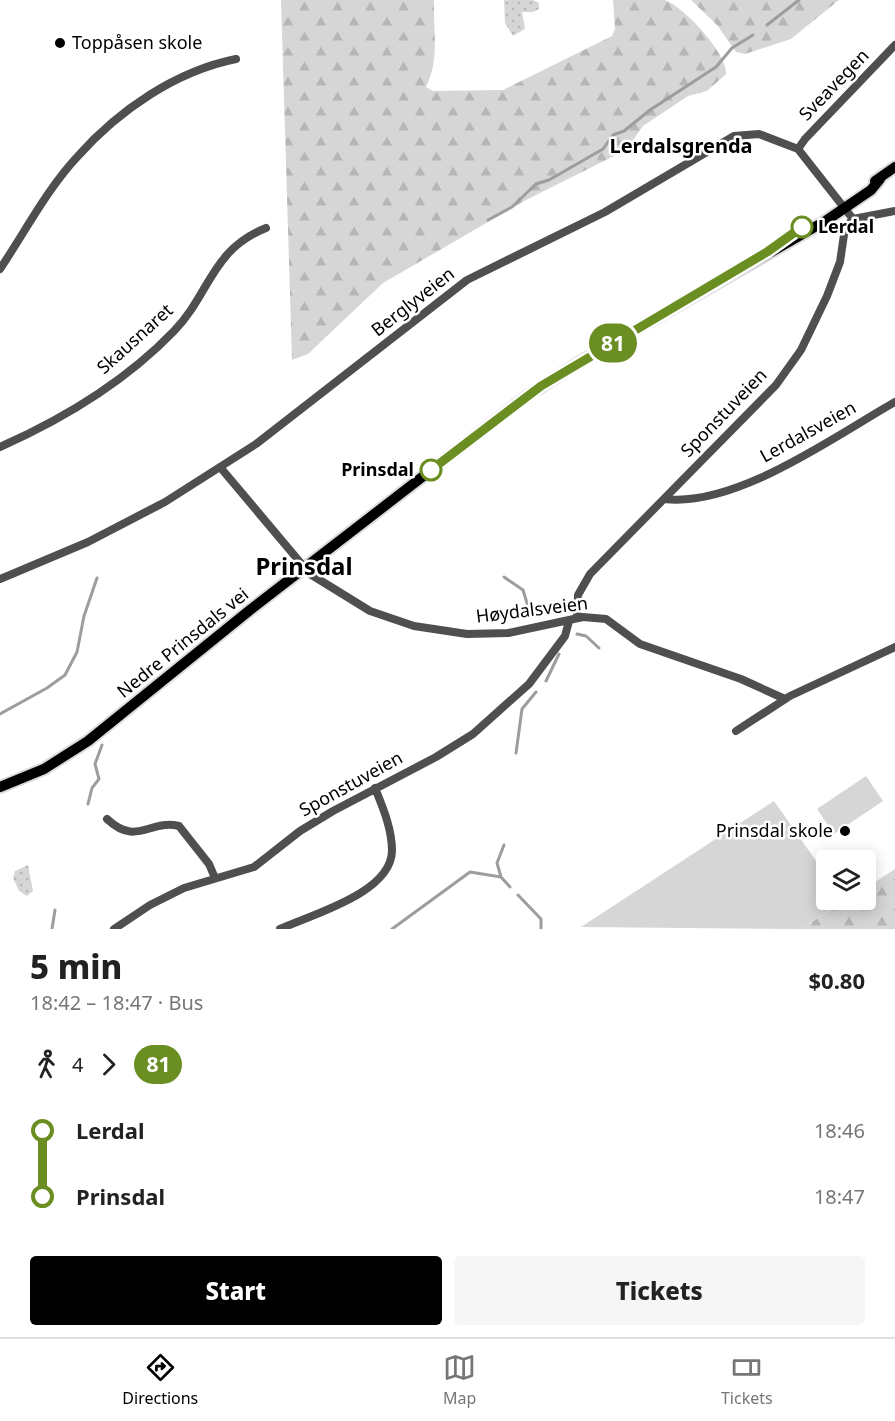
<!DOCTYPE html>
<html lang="en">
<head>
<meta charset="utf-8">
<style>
	body { margin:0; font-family:"Noto Sans",sans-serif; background:#f6f6f6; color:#222; height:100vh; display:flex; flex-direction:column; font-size:22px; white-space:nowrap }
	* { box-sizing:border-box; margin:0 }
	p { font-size:20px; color:#767676 }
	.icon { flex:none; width:33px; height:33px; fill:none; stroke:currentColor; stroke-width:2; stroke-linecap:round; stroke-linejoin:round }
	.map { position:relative; height:929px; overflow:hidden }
	.drawer { display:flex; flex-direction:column; background:#fff; flex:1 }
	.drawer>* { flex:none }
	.badge { padding:0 12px; border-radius:20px; font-size:21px; line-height:39px }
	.fabs { position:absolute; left:816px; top:850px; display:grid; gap:12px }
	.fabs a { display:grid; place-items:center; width:60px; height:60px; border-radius:6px; background:#fff; box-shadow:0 3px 15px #0003; font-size:30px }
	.map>.badge { position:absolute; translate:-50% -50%; box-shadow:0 0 0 3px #fff }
	.legs { display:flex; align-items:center; gap:9px; height:66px; padding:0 30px; font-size:20px }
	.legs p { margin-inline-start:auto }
	.overview { display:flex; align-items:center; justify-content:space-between; height:102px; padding:0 30px }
	h1 { font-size:33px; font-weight:800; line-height:45px }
	.cta { display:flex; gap:12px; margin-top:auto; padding:12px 30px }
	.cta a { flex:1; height:69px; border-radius:6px; background:#000; color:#fff; font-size:24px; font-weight:800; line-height:69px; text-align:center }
	.cta a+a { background:#f6f6f6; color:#222 }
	ul { padding:0 30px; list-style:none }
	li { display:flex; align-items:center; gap:21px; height:66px; font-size:22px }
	li i { display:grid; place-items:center; width:9px; height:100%; margin:0 8px; background:currentColor }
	li i::after { content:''; width:15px; height:15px; margin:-8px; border:4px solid; border-radius:50%; background:#fff }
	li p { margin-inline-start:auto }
	li:first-child i { background:linear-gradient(#0000 50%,currentColor 0) }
	li:last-child i { background:linear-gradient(currentColor 50%,#0000 0) }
	.menu { display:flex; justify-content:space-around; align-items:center; height:84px; border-top:2px solid #e0e0e0; background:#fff; font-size:16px; color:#767676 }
	.menu a { display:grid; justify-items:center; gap:3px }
	.menu .selected { color:#000 }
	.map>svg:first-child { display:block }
	.green { fill:url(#green-dots) }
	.forest { fill:url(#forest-firs) }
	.pitch { fill:#d6d6d6 }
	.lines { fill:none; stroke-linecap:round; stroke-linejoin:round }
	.stream { stroke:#9d9d9d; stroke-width:3 }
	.major-casing { stroke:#dbdbdb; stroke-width:14 }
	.minor { stroke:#4f4f4f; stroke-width:8 }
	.major { stroke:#000; stroke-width:10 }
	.line-1-casing { stroke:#fff; stroke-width:14 }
	.line-1 { stroke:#6b8e23; stroke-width:9 }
	.poi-dot { fill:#000; stroke:#fff; stroke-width:2 }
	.stop-1-dot { fill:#fff; stroke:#6b8e23; stroke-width:3 }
	.labels { text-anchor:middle; stroke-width:5; stroke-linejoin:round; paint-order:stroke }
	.poi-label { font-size:18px; fill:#000; stroke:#fff; text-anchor:start }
	.street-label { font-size:18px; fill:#000; stroke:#fff }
	.stop-label { font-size:18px; font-weight:bold; fill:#000; stroke:#fff; text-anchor:start }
	.neighbourhood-label { font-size:20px; font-weight:bold; fill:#000; stroke:#fff }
	.district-label { font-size:24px; font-weight:bold; fill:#000; stroke:#fff }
</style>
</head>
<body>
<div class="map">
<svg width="895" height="929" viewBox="0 0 895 929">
	<defs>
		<pattern id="green-dots" width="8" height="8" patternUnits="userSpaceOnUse" patternTransform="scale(1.5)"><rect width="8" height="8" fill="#d6d6d6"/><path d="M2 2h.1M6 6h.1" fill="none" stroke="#b6b6b6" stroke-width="1.8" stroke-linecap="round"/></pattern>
		<pattern id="forest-firs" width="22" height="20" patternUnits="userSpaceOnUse" patternTransform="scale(1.5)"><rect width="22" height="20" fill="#d6d6d6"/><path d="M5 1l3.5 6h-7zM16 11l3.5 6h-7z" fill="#b6b6b6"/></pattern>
	</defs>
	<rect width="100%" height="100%" fill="#fff"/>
	<path class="green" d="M 504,0 L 533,0 L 539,3 L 539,9 L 533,12 L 522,12 L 525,29 L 513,36 L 505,23 Z
		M 28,865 L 33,891 L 27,896 L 19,891 L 13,878 L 15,871 Z"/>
	<path class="forest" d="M 281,0 L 434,0 C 433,30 440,58 426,87 L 433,91 L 503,90 L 612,36 L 615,29 L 613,0 C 625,0 655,0 665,0 C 684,7 728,54 726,74 L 707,91 L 688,96 L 643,126 L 626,150 L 526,200 L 383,283 L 308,354 L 292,360 Z
		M 691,0 L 839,0 L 791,39 L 745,54 L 736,52 L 717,25 Z
		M 895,869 L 895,929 L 800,929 L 847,900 L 866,900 L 866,888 Z"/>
	<path class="pitch" d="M 866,776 L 883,801 L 834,834 L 817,809 Z
		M 774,801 L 826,875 L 826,900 L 845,901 L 800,929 L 581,927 Z"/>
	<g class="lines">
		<path class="stream" d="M 767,25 L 799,0
			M 488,220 L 512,207 L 536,184 L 549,180 L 603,149 L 613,135 L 624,131 L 650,110 L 716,67 L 732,48 L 753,35
			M 504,577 L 523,590 L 530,613
			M 577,634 L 586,636 L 599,648
			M 546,681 L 559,654
			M 0,714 L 47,688 L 65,675 L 77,652 L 84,616 L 97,578
			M 516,753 L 522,709 L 536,692
			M 88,804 L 92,788 L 99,779 L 95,764 L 102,745
			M 504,845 L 497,863 L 501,877 L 510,887
			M 518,895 L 541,919 L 541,929
			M 52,929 L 55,910
			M 392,929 L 470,872 L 501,877"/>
		<g class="major-casing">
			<path id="major" d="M 875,181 L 895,167
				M 0,787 L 44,769 L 88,741 L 250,610 L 527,396 L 583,360 L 827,220 L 871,190 L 880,179"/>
		</g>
		<path class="minor" d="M 798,149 L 805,139 L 895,45
			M 853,219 L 895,211
			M 0,269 C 25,232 47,189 78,156 C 119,110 176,71 236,59
			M 0,447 C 63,419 126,381 174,331 C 210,294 211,250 266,228
			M 220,467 L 310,574 L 370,611 L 414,626 L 467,634 L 508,633 L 583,617 L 606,619 L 640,644 L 741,679 L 785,699
			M 664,499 C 736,508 835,436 895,402
			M 0,579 L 88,542 L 165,502 L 256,444 L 467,280 L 605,212 L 734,136 L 759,134 L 798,149 L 853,219
			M 577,618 L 578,595 L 590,574 L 776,385 L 801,350 L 827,296 L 840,262 L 845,228 L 853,219
			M 736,731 L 790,696 L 895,647
			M 107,819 C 137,847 149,819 179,826 L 209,864 L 215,878
			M 114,929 L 150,905 L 184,888 L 254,867 L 300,831 L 333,811 L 436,757 L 473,734 L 529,684 L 565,636 L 569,621
			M 280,929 C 313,914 391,893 392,851 C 392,829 383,808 375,788"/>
		<use href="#major" class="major"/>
	</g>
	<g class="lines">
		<g class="line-1-casing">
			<path id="line-1" d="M 431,470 L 541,386 L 767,252 L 802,227"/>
		</g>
		<use href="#line-1" class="line-1"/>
	</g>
	<g class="poi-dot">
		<circle cx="60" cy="43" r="6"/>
		<circle cx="845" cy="831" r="6"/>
	</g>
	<g class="stop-1-dot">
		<circle cx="802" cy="227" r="10"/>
		<circle cx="431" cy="470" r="10"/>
	</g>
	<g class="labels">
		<g class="poi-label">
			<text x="72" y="49">Toppåsen skole</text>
			<text x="833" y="837" text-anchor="end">Prinsdal skole</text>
		</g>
		<g class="street-label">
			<text transform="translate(834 85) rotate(-46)" y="6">Sveavegen</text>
			<text transform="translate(413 302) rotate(-38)" y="6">Berglyveien</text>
			<text transform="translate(135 339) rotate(-42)" y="6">Skausnaret</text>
			<text transform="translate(724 413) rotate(-46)" y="6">Sponstuveien</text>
			<text transform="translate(808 432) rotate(-29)" y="6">Lerdalsveien</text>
			<text transform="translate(532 610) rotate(-7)" y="6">Høydalsveien</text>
			<text transform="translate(183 643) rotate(-39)" y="6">Nedre Prinsdals vei</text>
			<text transform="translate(351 784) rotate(-29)" y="6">Sponstuveien</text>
		</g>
		<g class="stop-label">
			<text x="818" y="233">Lerdal</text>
			<text x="414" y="476" text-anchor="end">Prinsdal</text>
		</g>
		<g class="neighbourhood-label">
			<text x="681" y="153">Lerdalsgrenda</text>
		</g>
		<g class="district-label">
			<text x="304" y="575">Prinsdal</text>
		</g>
	</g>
</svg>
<div class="fabs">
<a><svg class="icon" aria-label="layers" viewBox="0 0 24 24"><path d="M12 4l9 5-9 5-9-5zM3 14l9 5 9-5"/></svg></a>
</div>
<b class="badge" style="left:613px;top:343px;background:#6b8e23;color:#fff">81</b>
</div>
<section class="drawer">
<div class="overview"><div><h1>5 min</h1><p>18:42 – 18:47 · Bus</p></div><b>$0.80</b></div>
<div class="legs"><svg class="icon" aria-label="walk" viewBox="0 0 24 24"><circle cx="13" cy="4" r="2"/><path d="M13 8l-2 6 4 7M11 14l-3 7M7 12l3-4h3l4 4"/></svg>4<svg class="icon" aria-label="forward" viewBox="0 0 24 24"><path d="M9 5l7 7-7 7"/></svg><b class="badge" style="background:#6b8e23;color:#fff">81</b></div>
<ul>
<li><i style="color:#6b8e23"></i><b>Lerdal</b><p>18:46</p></li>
<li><i style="color:#6b8e23"></i><b>Prinsdal</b><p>18:47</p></li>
</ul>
<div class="cta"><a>Start</a><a>Tickets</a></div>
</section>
<nav class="menu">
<a class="selected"><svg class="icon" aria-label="directions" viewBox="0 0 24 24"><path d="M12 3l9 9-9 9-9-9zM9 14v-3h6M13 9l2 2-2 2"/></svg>Directions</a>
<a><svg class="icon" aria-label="map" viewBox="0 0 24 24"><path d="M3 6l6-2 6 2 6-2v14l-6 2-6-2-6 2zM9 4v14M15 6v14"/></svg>Map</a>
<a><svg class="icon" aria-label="tickets" viewBox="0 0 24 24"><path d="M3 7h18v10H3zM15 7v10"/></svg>Tickets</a>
</nav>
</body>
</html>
